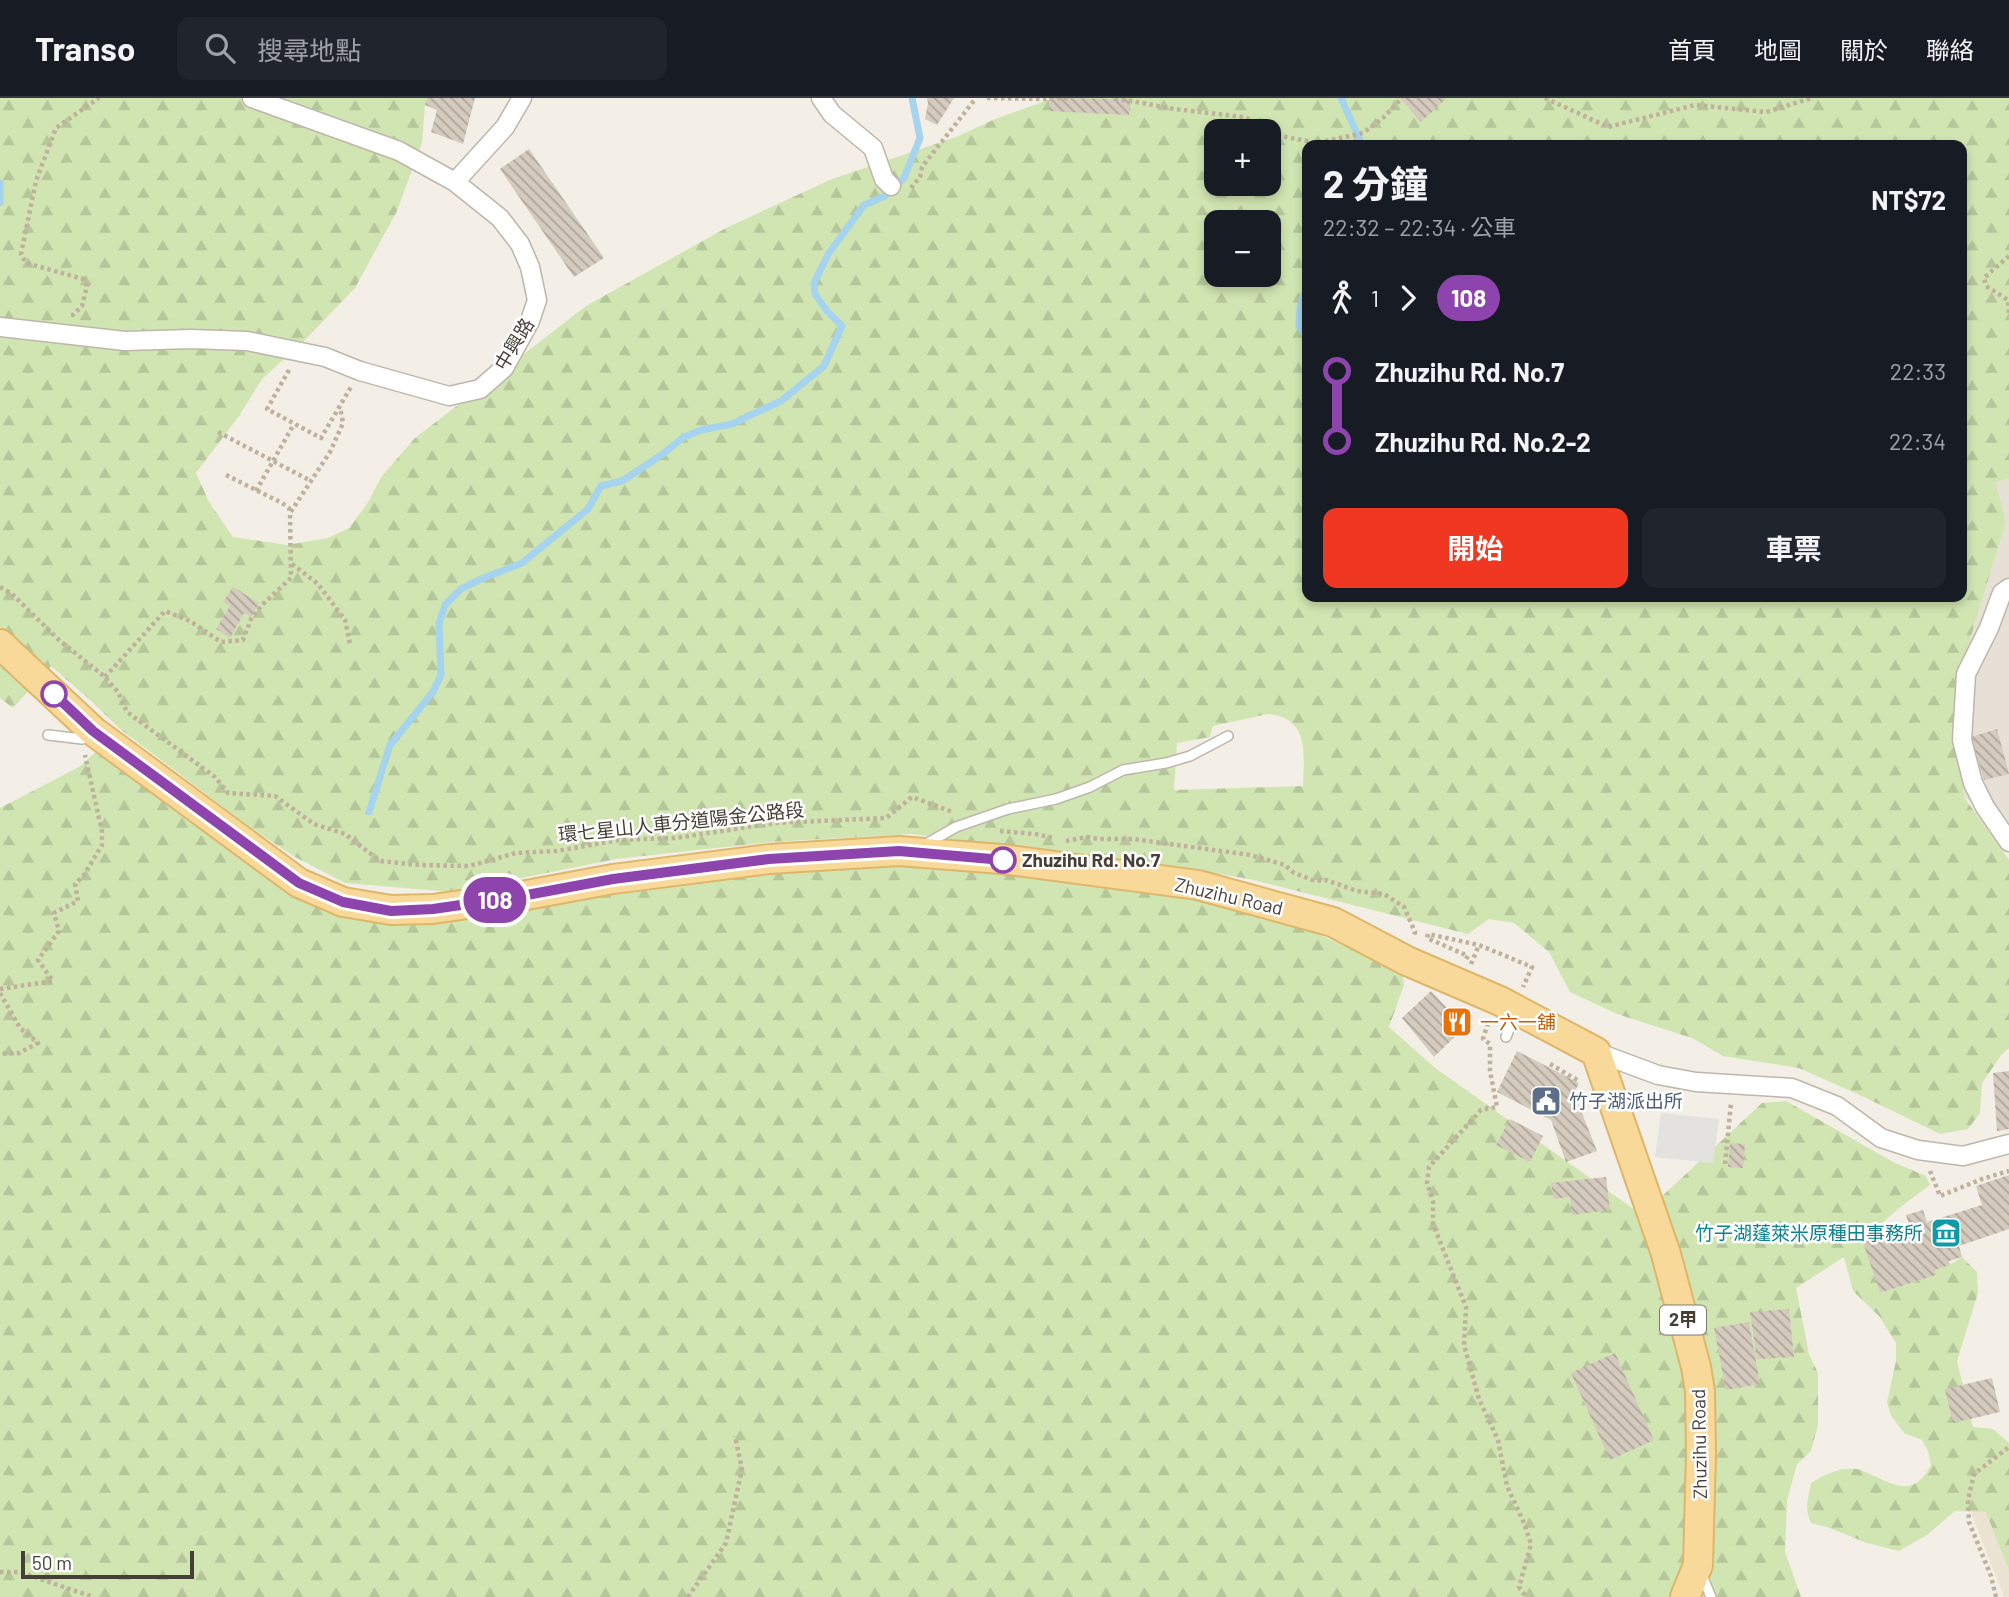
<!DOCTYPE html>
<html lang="zh-TW">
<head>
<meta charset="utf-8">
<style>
	body { margin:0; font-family:Barlow,"Noto Sans TC",sans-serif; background:#20242c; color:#f1f3f6; height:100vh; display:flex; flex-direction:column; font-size:26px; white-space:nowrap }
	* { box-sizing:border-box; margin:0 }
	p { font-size:23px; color:#9ea1a6 }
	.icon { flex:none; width:38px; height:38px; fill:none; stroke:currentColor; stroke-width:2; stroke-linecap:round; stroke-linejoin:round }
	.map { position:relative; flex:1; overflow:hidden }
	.panel { position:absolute; left:1302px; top:42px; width:665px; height:462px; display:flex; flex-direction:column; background:#171b24; border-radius:14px; box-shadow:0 4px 10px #0003 }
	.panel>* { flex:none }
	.badge { padding:0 14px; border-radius:23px; font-size:24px; line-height:46px }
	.tools { position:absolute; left:1204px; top:21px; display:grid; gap:14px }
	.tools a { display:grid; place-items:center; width:77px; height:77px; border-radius:14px; background:#171b24; box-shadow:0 4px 10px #0003; font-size:35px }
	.scale { position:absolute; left:21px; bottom:18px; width:173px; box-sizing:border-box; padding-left:7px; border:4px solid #463f36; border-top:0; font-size:19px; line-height:24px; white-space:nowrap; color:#463f36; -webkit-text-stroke:5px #fff; paint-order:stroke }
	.map>.badge { position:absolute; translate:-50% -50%; box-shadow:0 0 0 4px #fff }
	.legs { display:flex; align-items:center; gap:10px; height:77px; padding:0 21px; font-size:23px }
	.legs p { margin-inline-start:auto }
	.summary { display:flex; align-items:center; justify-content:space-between; height:119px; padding:0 21px }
	h1 { font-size:38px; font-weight:700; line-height:52px }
	.cta { display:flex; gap:14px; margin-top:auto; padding:14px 21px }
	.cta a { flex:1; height:80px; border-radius:14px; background:#ef3722; color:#fff; font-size:28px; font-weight:700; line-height:80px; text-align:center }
	.cta a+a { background:#20242c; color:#f1f3f6 }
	ul { padding:0 21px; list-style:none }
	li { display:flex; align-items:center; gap:24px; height:70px; font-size:26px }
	li i { display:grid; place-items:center; width:10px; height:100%; margin:0 9px; background:currentColor }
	li i::after { content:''; width:18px; height:18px; margin:-9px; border:5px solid; border-radius:50%; background:#171b24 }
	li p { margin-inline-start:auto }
	li:first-child i { background:linear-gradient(#0000 50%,currentColor 0) }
	li:last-child i { background:linear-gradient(currentColor 50%,#0000 0) }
	header { display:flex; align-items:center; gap:42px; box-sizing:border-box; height:98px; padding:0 35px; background:#171b24; border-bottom:2px solid #363941 }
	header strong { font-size:33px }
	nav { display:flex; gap:38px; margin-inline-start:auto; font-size:24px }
	.search { width:490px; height:63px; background:#20242c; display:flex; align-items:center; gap:18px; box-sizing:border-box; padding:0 24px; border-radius:14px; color:#9ea1a6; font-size:26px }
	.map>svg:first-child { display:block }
	.residential { fill:#e6e0d6 }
	.education { fill:#ebe3d2 }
	.forest { fill:url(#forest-firs); fill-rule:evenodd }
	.parking { fill:#e4e2df }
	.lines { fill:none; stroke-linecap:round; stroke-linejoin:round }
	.stream { stroke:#a6d3ed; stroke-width:7 }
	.building { fill:url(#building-back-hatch) }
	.lane-casing { stroke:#beb6aa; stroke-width:12 }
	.street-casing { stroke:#beb6aa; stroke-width:21 }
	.primary-casing { stroke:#deb66a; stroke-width:32 }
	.path { stroke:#bfb19c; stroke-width:4.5; stroke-dasharray:3.5 3.5; stroke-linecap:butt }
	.lane { stroke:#fff; stroke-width:9 }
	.street { stroke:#fff; stroke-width:18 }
	.primary { stroke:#f9d99a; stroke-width:28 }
	.line-1-casing { stroke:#fff; stroke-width:16 }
	.line-1 { stroke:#8e44ad; stroke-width:10 }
	.stop-1-dot { fill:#fff; stroke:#8e44ad; stroke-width:3.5 }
	.labels { text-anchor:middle; stroke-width:5; stroke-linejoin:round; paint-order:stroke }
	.shield { fill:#fff; stroke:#7e7972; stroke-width:2 }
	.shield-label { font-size:18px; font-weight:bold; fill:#463f36 }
	.street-label { font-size:19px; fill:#463f36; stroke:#fff }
	.stop-label { font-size:19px; font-weight:bold; fill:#463f36; stroke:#fff; text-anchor:start }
	.food-label { font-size:19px; fill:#c56008; stroke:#fff; text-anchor:start }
	.service-label { font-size:19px; fill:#4e5e75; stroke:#fff; text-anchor:start }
	.culture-label { font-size:19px; fill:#0d838f; stroke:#fff; text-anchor:end }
</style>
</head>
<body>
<header>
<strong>Transo</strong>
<div class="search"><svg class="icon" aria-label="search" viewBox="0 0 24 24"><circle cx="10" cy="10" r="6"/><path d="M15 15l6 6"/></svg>搜尋地點</div>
<nav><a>首頁</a><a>地圖</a><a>關於</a><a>聯絡</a></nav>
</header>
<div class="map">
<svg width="2009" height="1499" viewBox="0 0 2009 1499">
	<defs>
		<pattern id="forest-firs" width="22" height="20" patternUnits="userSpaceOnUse" patternTransform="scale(1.75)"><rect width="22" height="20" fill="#d1e5b2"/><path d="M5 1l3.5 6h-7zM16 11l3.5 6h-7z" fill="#b5c69a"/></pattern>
		<pattern id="building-back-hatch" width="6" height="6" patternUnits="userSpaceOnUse" patternTransform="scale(1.75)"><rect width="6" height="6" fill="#d4cabd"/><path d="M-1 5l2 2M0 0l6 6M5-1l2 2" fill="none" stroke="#aea59a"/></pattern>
	</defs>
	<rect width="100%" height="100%" fill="#f3efe7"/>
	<path class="residential" d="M 2009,381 L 2009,729 L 1964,699 L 1957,584 L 2006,424 L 1996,384 Z"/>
	<path class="education" d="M 2009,1355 L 2009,1499 L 2004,1499 L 1972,1417 L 1974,1392 Z"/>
	<path class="forest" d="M 0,0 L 427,0 L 425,7 L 422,45 L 397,113 L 355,190 L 305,242 L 262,281 L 239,318 L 196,375 L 209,404 L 233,439 L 287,447 L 328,440 L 349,430 L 367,406 L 382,378 L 415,340 L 586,208 L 726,130 L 832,81 L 956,39 L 995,21 L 1053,0 L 2009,0 L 2009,381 L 1996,384 L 2006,424 L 1957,584 L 1964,699 L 2009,762 L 2009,950 L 2002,956 L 1982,985 L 1980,1015 L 1968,1031 L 1940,1036 L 1866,1000 L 1799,970 L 1723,958 L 1692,940 L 1617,916 L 1570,894 L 1549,854 L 1514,825 L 1489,821 L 1468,836 L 1249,781 L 1182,770 L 1100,761 L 912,736 L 771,744 L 616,761 L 452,794 L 345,785 L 295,759 L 251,730 L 120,631 L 91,603 L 51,568 L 13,610 L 0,600 ZM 1216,33 L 1269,33 L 1269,86 L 1216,86 ZM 1307,47 L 1962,47 L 1962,499 L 1307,499 ZM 1216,124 L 1269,124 L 1269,177 L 1216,177 ZM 1268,616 C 1310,620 1304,656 1303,688 L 1174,692 L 1177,645 L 1210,639 L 1213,628 Z
		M 99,651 L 276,785 L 318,807 L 377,822 L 429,825 L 497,816 L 613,793 L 770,772 L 896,766 L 1149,791 L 1292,825 L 1402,873 L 1404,887 L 1389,929 L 1434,969 L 1642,1117 L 1762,1005 L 1786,1003 L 1895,1065 L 1926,1078 L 1930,1087 L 1903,1107 L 1863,1141 L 1880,1195 L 1936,1177 L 1935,1172 L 1950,1167 L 1962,1159 L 1977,1174 L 1978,1195 L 1957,1263 L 1973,1329 L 1993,1331 L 2009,1345 L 2009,1472 L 1986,1414 L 1955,1413 L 1927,1437 L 1899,1453 L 1867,1445 L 1827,1429 L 1811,1425 C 1804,1411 1808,1400 1811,1385 C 1825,1376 1840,1369 1857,1371 C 1862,1372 1868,1375 1872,1377 C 1898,1389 1915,1398 1931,1367 L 1928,1353 L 1922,1342 L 1904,1335 L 1891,1318 L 1887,1304 L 1896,1263 L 1896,1245 L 1879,1218 L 1853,1193 L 1844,1159 L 1796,1190 L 1809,1256 L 1818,1275 L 1818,1327 L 1811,1353 L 1797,1366 L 1787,1403 L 1785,1454 L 1801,1499 L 0,1499 L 0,710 L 79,669 Z"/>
	<path class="parking" d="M 1661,1015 L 1719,1021 L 1713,1065 L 1655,1059 Z"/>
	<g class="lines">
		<path class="stream" d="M 1341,0 L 1362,47
			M 0,85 L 0,104
			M 1307,188 L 1300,209 L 1299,228 L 1307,240
			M 369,714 L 390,647 L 433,594 L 441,577 L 439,526 L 445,507 L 461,491 L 481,481 L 522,465 L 588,411 L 601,388 L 622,383 L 660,358 L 684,339 L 701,332 L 732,326 L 781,303 L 824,268 L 842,228 L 827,213 L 815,196 L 814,185 L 829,155 L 864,107 L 885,98 L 904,80 L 920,40 L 912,0"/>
	</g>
	<path class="building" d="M 427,0 L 475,0 L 463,46 L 431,34 L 437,12 L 425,7 Z
		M 927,0 L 954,0 L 937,27 L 925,21 L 928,5 Z
		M 1049,0 L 1130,1 L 1129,17 L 1049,13 Z
		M 1400,0 L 1447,0 L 1421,24 Z
		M 529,51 L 604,160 L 574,179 L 500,71 Z
		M 233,489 L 259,505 L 251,519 L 244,515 L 230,540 L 216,531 L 230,508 L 223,504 Z
		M 1997,631 L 2009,676 L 1984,682 L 1971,639 Z
		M 1431,893 L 1465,929 L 1434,959 L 1402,920 Z
		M 1517,953 L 1579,985 L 1574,995 L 1597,1053 L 1566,1064 L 1551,1022 L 1497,994 Z
		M 2009,973 L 2009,1031 L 1997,1033 L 1993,975 Z
		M 1510,1021 L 1543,1038 L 1530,1064 L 1496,1047 Z
		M 1730,1045 L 1745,1046 L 1743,1070 L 1728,1069 Z
		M 2009,1077 L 2009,1131 L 1959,1148 L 1962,1159 L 1949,1163 L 1950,1167 L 1935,1172 L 1936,1177 L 1880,1195 L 1862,1141 L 1887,1133 L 1888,1137 L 1910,1130 L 1906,1117 L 1923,1112 L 1927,1124 L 1982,1107 L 1976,1088 Z
		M 1606,1079 L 1610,1112 L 1572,1117 L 1570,1099 L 1554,1101 L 1551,1085 Z
		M 1789,1211 L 1794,1259 L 1757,1261 L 1750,1214 Z
		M 1749,1224 L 1760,1286 L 1726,1292 L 1714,1230 Z
		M 1615,1255 L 1654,1342 L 1610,1362 L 1571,1275 Z
		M 1992,1280 L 2000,1314 L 1953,1325 L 1945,1291 Z"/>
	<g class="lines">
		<g class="lane-casing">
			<path id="lane" d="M 48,637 L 82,641 L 89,636
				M 926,746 L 956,729 L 1008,711 L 1056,701 L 1090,689 L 1123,672 L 1166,665 L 1190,658 L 1228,638
				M 1506,939 L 1515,916
				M 1701,1475 L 1711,1499"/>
		</g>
		<g class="street-casing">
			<path id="street" d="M 821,0 L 832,16 L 873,50 L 884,81 L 891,88
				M 455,84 L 505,29 L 522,0
				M 0,229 L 125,243 L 191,241 L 247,243 L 325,259 L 360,273 L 449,298 L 480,291 L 504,270 L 530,223 L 537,202 L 530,169 L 520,146 L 500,120 L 455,84 L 399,53 L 252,0
				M 2009,490 L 2002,495 L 1989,530 L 1966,576 L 1962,642 L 1973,685 L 1985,709 L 2009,744
				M 1596,954 L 1658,977 L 1696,984 L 1792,990 L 1837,1008 L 1881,1040 L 1918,1052 L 1963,1058 L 2009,1046"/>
		</g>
		<g class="primary-casing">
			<path id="primary" d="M 0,546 L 93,633 L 299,785 L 343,804 L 391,812 L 433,811 L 516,799 L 613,781 L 769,761 L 899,753 L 1001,761 L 1198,787 L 1333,824 L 1407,863 L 1500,903 L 1596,954 L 1666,1156 L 1696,1269 L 1700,1293 L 1701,1356 L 1698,1467 L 1685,1499"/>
		</g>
		<path class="path" d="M 987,0 L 1043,1 L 1073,0
			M 1115,0 L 1174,11 L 1244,19 L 1286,39 L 1317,45 L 1363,35 L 1383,20 L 1402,0
			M 1545,0 L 1608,29 L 1695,7 L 1766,14 L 1812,0
			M 911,90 L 920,79 L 922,69 L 976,0
			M 2009,158 L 1984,180 L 1986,188 L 2008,202 L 2009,215
			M 71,217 L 73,217 L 82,208 L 87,188 L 83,181 L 26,165 L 21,156 L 36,83 L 56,30 L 99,0
			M 289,272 L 267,311 L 321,340 L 351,289
			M 218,334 L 311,383
			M 226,377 L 282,405 L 289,410 L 290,415
			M 256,393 L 294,326
			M 292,466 L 318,486 L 345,522 L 350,546
			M 0,489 L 12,496 L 59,542 L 105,579 L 118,594 L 127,614 L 215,679 L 228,695 L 275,698 L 314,726 L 345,736 L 380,763 L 419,767 L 469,768 L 516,755 L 557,753 L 619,742 L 675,740 L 775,725 L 886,720 L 912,699 L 953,714
			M 105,579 L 165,513 L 190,523 L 221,544 L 243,542 L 251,521 L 262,507 L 291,480 L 290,415 L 330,354 L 343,325 L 340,309
			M 1000,733 L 1035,736 L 1054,740
			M 1066,743 L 1087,739 L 1099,741 L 1133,741 L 1250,757 L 1285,767 L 1294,775 L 1315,783 L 1326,782 L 1357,793 L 1384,796 L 1404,809 L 1415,834 L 1414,838
			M 1466,861 L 1468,858 L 1427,840 L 1428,836 L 1479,847 L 1532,869 L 1523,889
			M 1471,866 L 1479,847
			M 0,891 L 53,883 L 38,862 L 59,833 L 54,815 L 78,803 L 75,786 L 84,777 L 102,747 L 102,734 L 85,657
			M 0,895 L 20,930 L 38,945 L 19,955 L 0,956
			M 1488,925 L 1483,941 L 1490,946 L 1490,973 L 1497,1009 L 1481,1012 L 1429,1069 L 1427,1085 L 1433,1103 L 1433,1126 L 1466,1209 L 1464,1247 L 1479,1301 L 1498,1342 L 1507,1388 L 1524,1425 L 1531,1446 L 1519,1489 L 1526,1499
			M 1550,966 L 1579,983
			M 1725,1066 L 1731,1005
			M 1930,1073 L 1940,1098 L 1982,1081 L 2009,1073
			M 0,1474 L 20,1474 L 93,1499
			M 688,1499 L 726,1445 L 742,1371 L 735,1338
			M 1996,1499 L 1991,1478 L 1969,1424 L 1968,1402 L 1974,1376 L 2009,1349"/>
		<use href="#lane" class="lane"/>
		<use href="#street" class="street"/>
		<use href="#primary" class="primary"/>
	</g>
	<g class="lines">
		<g class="line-1-casing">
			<path id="line-1" d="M 54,596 L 93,633 L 299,785 L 343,804 L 391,813 L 433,811 L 516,799 L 613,781 L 769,761 L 899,753 L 1003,762"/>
		</g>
		<use href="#line-1" class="line-1"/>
	</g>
	<defs>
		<g id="restaurant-square" transform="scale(1.575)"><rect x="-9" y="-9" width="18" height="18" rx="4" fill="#e8710a" stroke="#fff"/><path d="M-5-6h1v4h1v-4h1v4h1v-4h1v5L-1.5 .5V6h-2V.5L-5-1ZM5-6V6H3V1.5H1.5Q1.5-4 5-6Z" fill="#fff"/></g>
		<g id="civic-square" transform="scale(1.575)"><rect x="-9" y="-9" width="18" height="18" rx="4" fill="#5c6f8a" stroke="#fff"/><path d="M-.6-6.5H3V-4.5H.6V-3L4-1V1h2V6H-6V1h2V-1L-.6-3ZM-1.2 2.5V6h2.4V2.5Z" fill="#fff"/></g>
		<g id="museum-square" transform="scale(1.575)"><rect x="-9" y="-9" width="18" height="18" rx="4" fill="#0f9aa8" stroke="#fff"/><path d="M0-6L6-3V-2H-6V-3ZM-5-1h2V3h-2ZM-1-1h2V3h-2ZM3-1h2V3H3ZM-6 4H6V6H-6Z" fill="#fff"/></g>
	</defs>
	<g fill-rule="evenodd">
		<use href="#restaurant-square" x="1457" y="924"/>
		<use href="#civic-square" x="1546" y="1003"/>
		<use href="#museum-square" x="1946" y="1135"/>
	</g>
	<g class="stop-1-dot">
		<circle cx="54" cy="596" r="12"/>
		<circle cx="1003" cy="762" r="12"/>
	</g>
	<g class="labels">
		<rect class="shield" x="1660" y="1207.5" width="46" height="29" rx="5"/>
		<g class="shield-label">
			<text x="1683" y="1228">2甲</text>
		</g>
		<g class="street-label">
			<text transform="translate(514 246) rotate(-59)" y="7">中興路</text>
			<text transform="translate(681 724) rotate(-6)" y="7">環七星山人車分道陽金公路段</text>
			<text transform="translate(1229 798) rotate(13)" y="7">Zhuzihu Road</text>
			<text transform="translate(1699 1346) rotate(-91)" y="7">Zhuzihu Road</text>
		</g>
		<g class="stop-label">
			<text x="1022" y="769">Zhuzihu Rd. No.7</text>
		</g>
		<g class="food-label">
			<text x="1480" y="931">一六一舖</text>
		</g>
		<g class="service-label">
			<text x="1569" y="1010">竹子湖派出所</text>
		</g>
		<g class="culture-label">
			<text x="1923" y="1142">竹子湖蓬萊米原種田事務所</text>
		</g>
	</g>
</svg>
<div class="tools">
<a>+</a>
<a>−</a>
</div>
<div class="scale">50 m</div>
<b class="badge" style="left:495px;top:802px;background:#8e44ad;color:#fff">108</b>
<section class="panel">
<div class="summary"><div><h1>2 分鐘</h1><p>22:32 – 22:34 · 公車</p></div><b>NT$72</b></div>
<div class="legs"><svg class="icon" aria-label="walk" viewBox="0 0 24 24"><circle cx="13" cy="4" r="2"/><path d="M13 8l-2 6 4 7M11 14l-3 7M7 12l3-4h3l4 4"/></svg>1<svg class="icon" aria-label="forward" viewBox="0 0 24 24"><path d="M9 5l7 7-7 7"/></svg><b class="badge" style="background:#8e44ad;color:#fff">108</b></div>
<ul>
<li><i style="color:#8e44ad"></i><b>Zhuzihu Rd. No.7</b><p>22:33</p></li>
<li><i style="color:#8e44ad"></i><b>Zhuzihu Rd. No.2-2</b><p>22:34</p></li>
</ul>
<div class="cta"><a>開始</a><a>車票</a></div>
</section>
</div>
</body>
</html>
